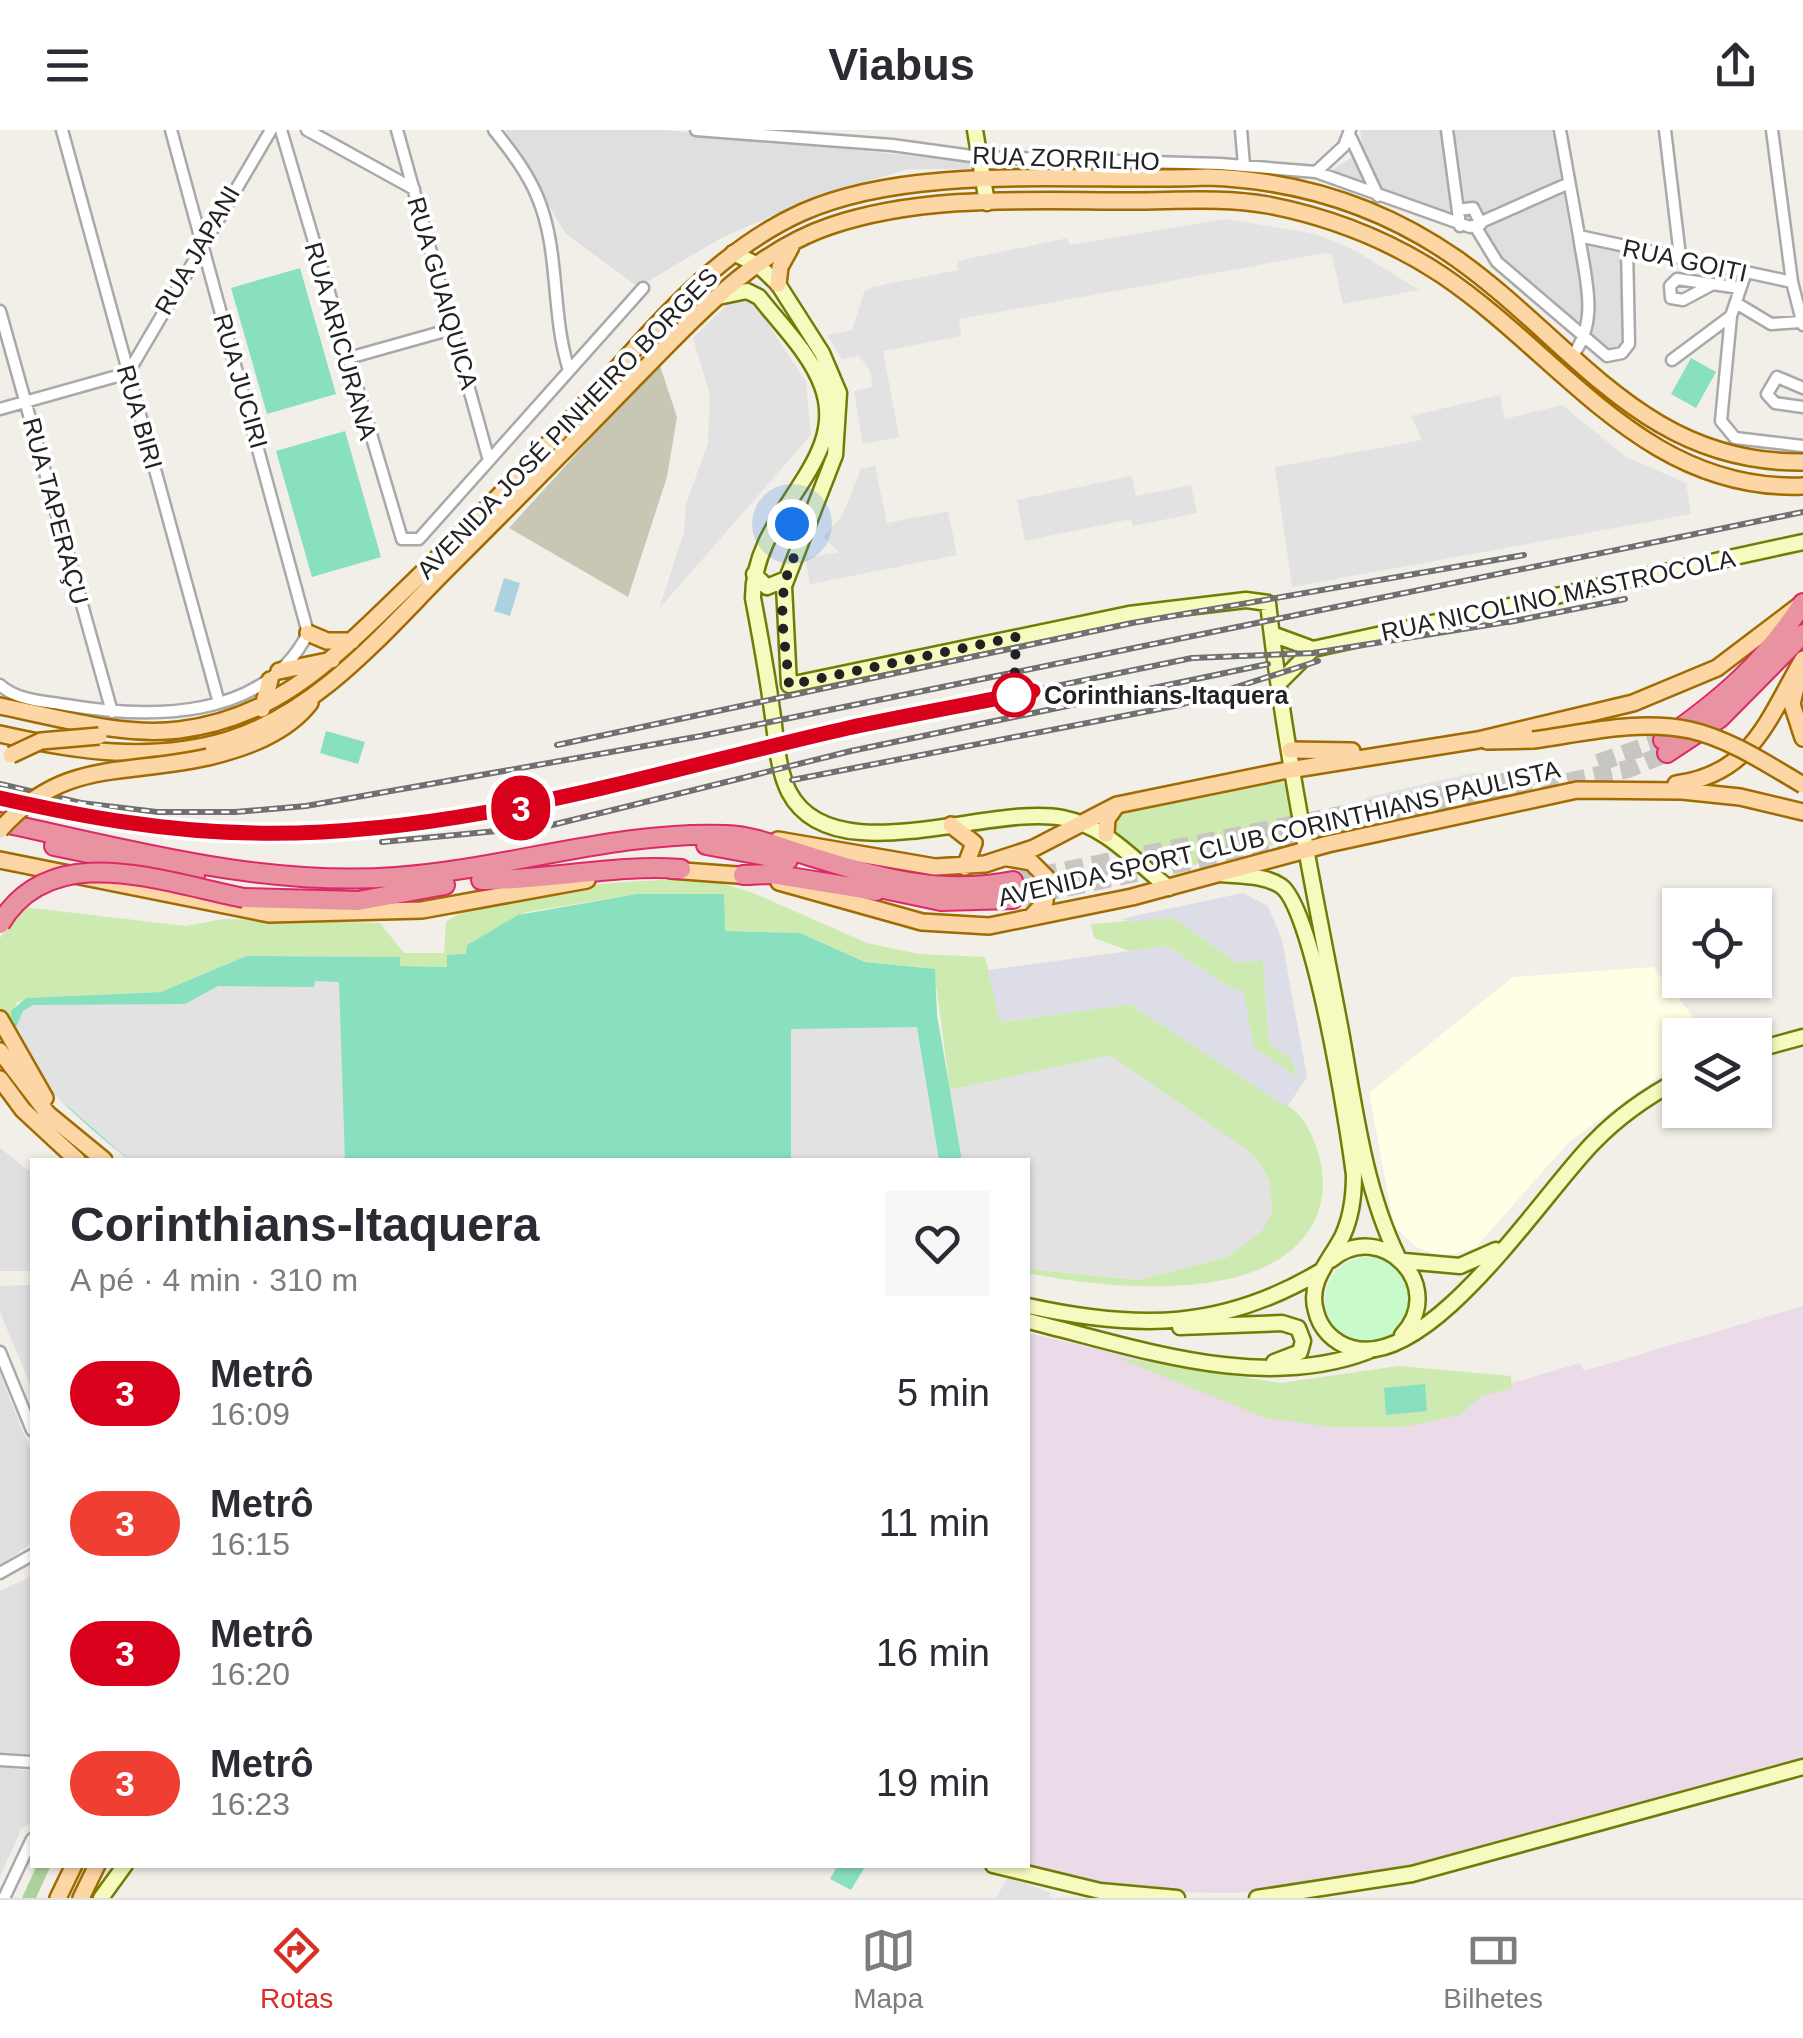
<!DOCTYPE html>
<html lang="pt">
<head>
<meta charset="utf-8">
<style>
	body { margin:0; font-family:Arial,sans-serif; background:#f7f7f7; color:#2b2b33; height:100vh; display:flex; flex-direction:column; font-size:38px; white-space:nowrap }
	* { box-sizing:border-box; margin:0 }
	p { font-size:32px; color:#7c7c81 }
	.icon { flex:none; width:55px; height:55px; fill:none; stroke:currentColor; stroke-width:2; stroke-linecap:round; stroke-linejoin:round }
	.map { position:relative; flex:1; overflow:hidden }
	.drawer { position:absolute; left:30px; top:1028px; width:1000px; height:710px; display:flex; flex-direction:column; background:#fff; border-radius:0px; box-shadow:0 2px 8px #0004 }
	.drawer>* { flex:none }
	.badge { padding:0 20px; border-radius:32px; font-size:35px; line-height:65px }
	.tools { position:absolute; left:1662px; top:758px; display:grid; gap:20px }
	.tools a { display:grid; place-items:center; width:110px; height:110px; border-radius:0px; background:#fff; box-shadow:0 2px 8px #0004; font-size:50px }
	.you { position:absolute; width:50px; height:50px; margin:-25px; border:8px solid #fff; border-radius:50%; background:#1a73e8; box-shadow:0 0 0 15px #1a73e833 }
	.map>.badge { position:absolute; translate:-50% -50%; box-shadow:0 0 0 5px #fff }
	.round { display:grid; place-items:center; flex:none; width:105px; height:105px; border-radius:0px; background:#f7f7f7 }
	.overview { display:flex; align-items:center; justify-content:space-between; height:170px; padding:0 40px }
	h1 { font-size:48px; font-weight:600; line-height:75px }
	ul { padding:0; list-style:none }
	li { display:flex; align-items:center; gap:30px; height:130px; padding:0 40px }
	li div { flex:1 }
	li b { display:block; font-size:38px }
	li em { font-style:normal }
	li .badge { min-width:110px; font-weight:700; text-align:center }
	header { display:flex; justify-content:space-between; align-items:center; height:130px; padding:0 40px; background:#fff; font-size:45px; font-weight:600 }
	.menu { display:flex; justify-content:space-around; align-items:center; height:140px; border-top:2px solid #e1e1e2; background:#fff; font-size:28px; color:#7c7c81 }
	.menu a { display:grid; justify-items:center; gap:5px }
	.menu .active { color:#d93025 }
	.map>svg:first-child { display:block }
	.residential { fill:#e0dfdf }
	.industrial { fill:#ebdbe8 }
	.education { fill:#ffffe5 }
	.construction { fill:#c7c7b4 }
	.grass { fill:#cdebb0 }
	.forest { fill:#add19e }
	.park { fill:#c8facc }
	.pitch { fill:#88e0be }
	.parking { fill:#e2e2e2 }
	.plaza { fill:#dddde8 }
	.water { fill:#aad3df }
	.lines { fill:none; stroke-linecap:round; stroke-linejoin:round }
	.secondary-tunnel { stroke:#c8c6c1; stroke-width:14; stroke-dasharray:14 7; stroke-linecap:butt }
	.highway-tunnel { stroke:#c8c6c1; stroke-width:18; stroke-dasharray:18 9; stroke-linecap:butt }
	.street-casing { stroke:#a9a9a9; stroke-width:15 }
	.secondary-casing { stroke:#707d05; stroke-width:19 }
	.primary-casing { stroke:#a06b00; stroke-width:20 }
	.highway-casing { stroke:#dc2a67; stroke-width:22 }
	.street { stroke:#fff; stroke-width:10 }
	.secondary { stroke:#f7fabf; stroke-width:14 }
	.primary { stroke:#fcd6a4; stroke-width:15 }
	.highway { stroke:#e892a2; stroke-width:18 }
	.rail-casing { stroke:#707070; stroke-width:6 }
	.rail { stroke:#fff; stroke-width:2.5; stroke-dasharray:8; stroke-linecap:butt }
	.primary-bridge-casing { stroke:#a06b00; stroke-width:20; stroke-linecap:butt }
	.highway-bridge-casing { stroke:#dc2a67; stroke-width:22; stroke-linecap:butt }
	.primary-bridge { stroke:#fcd6a4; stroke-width:15 }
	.highway-bridge { stroke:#e892a2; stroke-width:18 }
	.line-casing { stroke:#fff; stroke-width:22 }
	.line { stroke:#d9001c; stroke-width:15 }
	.walk { stroke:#222; stroke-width:10; stroke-dasharray:0 18 }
	.stop-dot { fill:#fff; stroke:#d9001c; stroke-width:5 }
	.labels { text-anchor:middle; stroke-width:8; stroke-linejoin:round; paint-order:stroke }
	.street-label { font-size:25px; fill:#222; stroke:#fff }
	.stop-label { font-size:25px; font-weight:bold; fill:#222; stroke:#fff; text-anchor:start }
</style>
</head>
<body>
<header><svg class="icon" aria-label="menu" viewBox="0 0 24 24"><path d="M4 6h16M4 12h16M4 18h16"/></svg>Viabus<svg class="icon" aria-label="share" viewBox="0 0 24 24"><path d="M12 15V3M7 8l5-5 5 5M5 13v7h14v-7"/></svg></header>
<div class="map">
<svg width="1803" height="1768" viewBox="0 0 1803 1768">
	<rect width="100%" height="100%" fill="#f2efe9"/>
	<path class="residential" d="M 505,0 L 666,0 L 970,32 L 969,39 L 908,39 L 808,70 L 723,107 L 638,157 L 565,103 Z
		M 1360,0 L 1553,0 L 1571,108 L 1623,122 L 1625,211 L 1614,221 L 1603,219 L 1493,122 L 1482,100 L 1331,41 L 1363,20 Z
		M 0,1018 L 32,1043 L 32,1141 L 0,1141 Z
		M 32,1155 L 32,1259 L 0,1182 L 0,1156 Z
		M 0,1244 L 32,1324 L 32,1413 L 0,1435 Z
		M 32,1446 L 32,1624 L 0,1622 L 0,1461 Z
		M 0,1637 L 32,1641 L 32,1691 L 21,1700 L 0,1746 Z"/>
	<path class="industrial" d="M 1803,1176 L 1803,1629 L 1394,1741 L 1314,1754 L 1237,1763 L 1155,1762 L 1078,1752 L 1010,1735 L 1028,1735 L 1028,1203 L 1221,1247 L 1281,1253 L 1399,1236 L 1512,1253 L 1580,1233 L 1584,1241 Z"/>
	<path class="education" d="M 1653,837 L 1708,905 L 1680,905 L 1680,931 L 1570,1011 L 1475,1118 L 1442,1127 L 1416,1117 L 1394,1096 L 1369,963 L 1513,847 Z"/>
	<path class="construction" d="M 659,233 L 677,287 L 667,347 L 628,467 L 509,398 Z"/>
	<path class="grass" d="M 1278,648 L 1285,654 L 1295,699 L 1285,712 L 1175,740 L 1154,734 L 1114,700 L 1120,680 Z
		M 660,750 L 710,750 L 751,762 L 867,813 L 919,824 L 985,827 L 1001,892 L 1130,874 C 1172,902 1215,929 1257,957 C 1270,966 1291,975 1301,987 C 1317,1009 1326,1040 1322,1066 C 1303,1181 1109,1160 1028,1143 L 1031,1139 L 1138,1150 L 1227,1127 L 1110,926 L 950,960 L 934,839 L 865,832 L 800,803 L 724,801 L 724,764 L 637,764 L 527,782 L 468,815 L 467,824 L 447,837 L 400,836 L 400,827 L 246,826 L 161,862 L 26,868 L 16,873 L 20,909 L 0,882 L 0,808 L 23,777 L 186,796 L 223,789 L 380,793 L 404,823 L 444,823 L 446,792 C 488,760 605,753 660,750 Z
		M 1173,787 L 1238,833 L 1263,830 L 1269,913 L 1291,929 L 1299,949 L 1254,918 L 1233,860 L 1167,816 L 1130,821 L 1094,808 L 1091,794 Z
		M 1115,1227 L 1281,1253 L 1399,1236 L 1511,1246 L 1512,1258 L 1481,1266 L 1460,1285 L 1404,1297 L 1330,1297 L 1266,1288 Z"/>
	<path class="forest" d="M 37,1735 L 51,1735 L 36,1768 L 22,1768 Z"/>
	<path class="park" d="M1325 1170a43 43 0 1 1 86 0a43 43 0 1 1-86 0Z"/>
	<path class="pitch" d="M 300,138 L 336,264 L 267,284 L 231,158 Z
		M 1691,228 L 1716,242 L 1696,278 L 1671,264 Z
		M 345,301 L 381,427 L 312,447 L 276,321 Z
		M 326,601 L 365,612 L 358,634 L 320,623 Z
		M 637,764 L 724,764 L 725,801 L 800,803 L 865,832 L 935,839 L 937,885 L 962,1030 L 129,1030 C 90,998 10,936 11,881 L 26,868 L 161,862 L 246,826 L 400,827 L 400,836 L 447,837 L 447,825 L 466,824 L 467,815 L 518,785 Z
		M 1425,1254 L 1427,1281 L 1386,1285 L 1384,1258 Z
		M 838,1735 L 866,1735 L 851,1760 L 830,1749 Z"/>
	<path class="parking" d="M 1227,89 L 1316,104 L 1356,121 L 1419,160 L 1343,174 L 1332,125 L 1326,123 L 959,189 L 961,206 L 883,221 L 899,307 L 863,314 L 854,261 L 873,257 L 870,241 L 859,226 L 842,229 L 827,205 L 852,200 L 864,162 L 872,157 L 958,140 L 957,131 L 1068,108 L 1069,115 Z
		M 750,166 L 806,252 L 811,305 L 659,479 L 684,402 L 686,374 L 708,313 L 710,266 L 693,208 L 734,168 Z
		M 1500,265 L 1505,289 L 1562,275 L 1626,327 L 1686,353 L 1691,384 L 1292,457 L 1275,337 L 1422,310 L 1411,286 Z
		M 875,336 L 887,393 L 948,381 L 957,425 L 810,454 L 805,428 L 839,422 L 823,407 L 842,386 L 861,339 Z
		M 1132,346 L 1136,366 L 1191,355 L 1197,383 L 1133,396 L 1131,389 L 1025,411 L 1017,370 Z
		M 1472,643 L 1560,647 L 1335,693 L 1368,667 Z
		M 315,851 L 339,852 L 345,1030 L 129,1030 L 56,966 L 34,937 L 16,897 L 23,881 L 33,875 L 185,874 L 218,856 L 314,857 Z
		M 917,897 L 939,1030 L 791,1030 L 791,899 Z
		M 1110,925 L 1249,1021 L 1262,1036 L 1270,1052 L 1272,1082 L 1263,1100 L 1228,1127 L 1138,1150 L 1031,1139 L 1028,1143 L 1028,1030 L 962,1030 L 950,960 Z
		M 1008,1747 L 1051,1763 L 1049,1768 L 996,1768 Z"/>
	<path class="plaza" d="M 1243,763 L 1268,776 L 1282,810 L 1307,947 L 1287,977 L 1130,874 L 1000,892 L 988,840 L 1167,816 L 1233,860 L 1243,859 L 1254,918 L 1298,947 L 1291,929 L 1269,913 L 1263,830 L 1238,833 L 1173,787 L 1134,792 L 1120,789 Z"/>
	<path class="water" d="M 504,448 L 520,453 L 510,486 L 494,481 Z"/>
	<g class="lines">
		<path class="secondary-tunnel" d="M 1290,514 L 1284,520 L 1286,532 L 1294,535"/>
		<path class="highway-tunnel" d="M 1598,633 L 1663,610
			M 1013,751 L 1553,642
			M 1013,769 L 1628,639 L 1667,623"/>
		<g class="street-casing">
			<path id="street" d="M 62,0 L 219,573
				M 281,0 L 402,409 L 419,409 L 643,158
				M 307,0 L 414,59
				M 397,0 L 488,327
				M 494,0 C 510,20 527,42 537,66 C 560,119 551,182 568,237
				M 696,0 L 892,15 L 979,27 L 1220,34 L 1316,42 L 1470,97 L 1567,54
				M 1241,0 L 1244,35
				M 1447,0 L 1460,96
				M 1560,0 L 1579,106 L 1792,152
				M 1665,0 L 1680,126
				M 1772,0 L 1792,152 L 1803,195
				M 1351,8 L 1378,66
				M 1316,42 L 1344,16 L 1350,0
				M 1458,80 L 1473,78 L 1481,94
				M 1475,96 L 1497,132 L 1607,226 L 1622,223 L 1629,214 L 1627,117
				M 1746,142 L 1731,186 L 1721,291 L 1735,308 L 1803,316
				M 1713,154 L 1683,170 L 1671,168 L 1670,156 L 1677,149 L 1740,158
				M 1736,173 L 1771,194 L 1801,192
				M 0,181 L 112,582
				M 1572,226 C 1600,191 1585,148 1579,106
				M 345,229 L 452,199
				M 1672,230 L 1731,186
				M 1803,258 L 1777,247 L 1767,264 L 1775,273 L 1803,277
				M 0,279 L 128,243 L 271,0
				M 0,555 C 18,571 43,571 66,575 C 149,589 264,591 308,503 L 171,0
				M 0,1222 L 32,1300
				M 0,1443 L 32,1425
				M 0,1630 L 32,1632
				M 4,1768 L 32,1709"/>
		</g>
		<g class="secondary-casing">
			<path id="secondary" d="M 975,0 L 987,73
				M 733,123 L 758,135 L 778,154 L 822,223 L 839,263 L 835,325 L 784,456 L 789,555 L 1129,484 L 1246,470 L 1268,473 C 1284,615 1313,756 1340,896 C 1354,971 1363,1055 1397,1125
				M 718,167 L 747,161 L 759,167 C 780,194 810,223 822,256 C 851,333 753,380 753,468 C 760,505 767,543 772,580 C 776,606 777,638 789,662 C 832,745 991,673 1063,688 C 1108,697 1134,731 1169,758
				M 754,444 L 767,457 L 786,449
				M 1272,504 L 1313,519 L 1803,412
				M 1280,552 L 1313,519
				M 1221,744 C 1240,746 1265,745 1281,756 C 1314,779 1348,997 1354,1045 C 1354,1066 1352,1085 1343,1105 C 1331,1130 1307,1151 1316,1181 C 1320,1199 1334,1213 1352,1218 C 1430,1240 1544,1062 1594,1012 C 1619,986 1648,966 1680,949
				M 1755,920 L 1803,907
				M 1331,1130 C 1382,1087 1448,1157 1402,1205
				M 1404,1131 L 1460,1136 L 1496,1120
				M 1028,1176 C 1138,1200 1222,1200 1321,1141
				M 1028,1191 C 1136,1217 1260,1263 1369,1221
				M 1180,1197 L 1282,1193 L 1298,1198 L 1303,1211 L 1300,1222 L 1274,1232
				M 993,1735 L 1100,1761 L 1177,1768
				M 101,1768 L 125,1735
				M 1257,1768 L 1412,1744 L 1803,1637"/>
		</g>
		<g class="primary-casing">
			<path id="primary" d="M 778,154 L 780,137 L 791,117
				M 308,503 L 327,511 L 352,511
				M 279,541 L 332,530
				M 1798,549 L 1792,574 L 1803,608
				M 0,576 C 56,587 122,607 179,600 C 270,589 325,537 388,476 C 452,415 514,352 573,287 C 643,212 707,125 803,82 C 916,32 1084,53 1207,47 C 1298,50 1383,77 1457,129 C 1574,212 1643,334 1803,332
				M 262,579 L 270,550
				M 0,604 C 75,621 152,633 228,610 C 320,581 383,503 449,437 C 516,370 582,303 648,235 C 701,181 756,121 830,96 C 924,64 1033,71 1132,71 C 1177,71 1223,67 1268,75 C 1330,87 1389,110 1442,145 C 1561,225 1644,362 1803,356
				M 1487,611 L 1533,610
				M 1290,620 L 1352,621
				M 208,627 C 245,618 286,604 310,573
				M 1676,654 C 1752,644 1768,589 1803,529
				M 951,695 L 974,713 L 965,737
				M 1106,704 L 1107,689 L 1117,675
				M 778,710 L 935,737 L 985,734 L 1034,718 L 1117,675 L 1283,641 L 1478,610 L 1633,573 L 1717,538 L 1800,475
				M 1008,728 L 1031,732 L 1047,748 L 1045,772 L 1031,787
				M 0,730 L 269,784 L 422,780 L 587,750
				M 670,740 L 751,746
				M 779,752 L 922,792 L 989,796 L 1132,767 L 1328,714 L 1577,660 L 1682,661 L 1740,667 L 1803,682
				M 0,889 L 45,968
				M 0,921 L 48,984 L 104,1030
				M 0,949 L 23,980 L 77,1030
				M 58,1768 L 74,1735
				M 81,1768 L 97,1735"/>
		</g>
		<g class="highway-casing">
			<path id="highway" d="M 1663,610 C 1720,571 1766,531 1803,473
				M 1667,623 L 1720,588 L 1803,504
				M 0,692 C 130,720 262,757 396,747 C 508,739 613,701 726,705 C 754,706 780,717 806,725 C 877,747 939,766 1013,751
				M 706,715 L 788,730
				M 54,716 L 195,745
				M 743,745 L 772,744 L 876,761
				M 481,750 C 548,751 614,734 681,739
				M 865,755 L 941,771 L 1013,769
				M 244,768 L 358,771 L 445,755"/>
		</g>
		<use href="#street" class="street"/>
		<use href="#secondary" class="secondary"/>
		<use href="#primary" class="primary"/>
		<use href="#highway" class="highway"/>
		<g class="rail-casing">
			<path id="rail" d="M 1509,492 L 1625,469
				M 557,615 L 1132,493 L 1524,425
				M 792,650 L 1180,575 L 1318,531
				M 0,654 L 81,673 L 157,682 L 235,682 L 306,676 L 701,606 L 1803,382
				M 0,675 L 148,701
				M 138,694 L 253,703 L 317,702 L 482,686 L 847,599 L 1192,528 L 1313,523 L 1519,490
				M 382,712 L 548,696 L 851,621 L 1268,534"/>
		</g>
		<use href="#rail" class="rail"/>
		<g class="primary-bridge-casing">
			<path id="primary-bridge" d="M 1533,610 C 1584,603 1639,589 1690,600 C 1730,609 1767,634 1803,655
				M 11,625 L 41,611 L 99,606
				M 0,700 C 63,628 124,646 208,627"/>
		</g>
		<g class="highway-bridge-casing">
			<path id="highway-bridge" d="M 0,794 C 51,707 165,753 244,768"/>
		</g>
		<use href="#primary-bridge" class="primary-bridge"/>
		<use href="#highway-bridge" class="highway-bridge"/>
	</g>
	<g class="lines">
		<g class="line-casing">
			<path id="line" d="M 0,668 C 84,687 168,702 254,703 C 459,707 650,643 848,598 C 909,585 971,574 1033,561"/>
		</g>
		<use href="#line" class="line"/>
		<path class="walk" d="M 792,394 C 806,413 789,433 785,453 C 778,487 787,521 789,555 L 1016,507 L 1014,565"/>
	</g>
	<circle class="stop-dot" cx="1014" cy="565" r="20"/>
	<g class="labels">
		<g class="street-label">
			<text transform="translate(1066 28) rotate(2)" y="9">RUA ZORRILHO</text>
			<text transform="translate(197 120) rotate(-60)" y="9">RUA JAPANI</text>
			<text transform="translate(1685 130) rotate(12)" y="9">RUA GOITI</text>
			<text transform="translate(443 163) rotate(74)" y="9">RUA GUAIQUICA</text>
			<text transform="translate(341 211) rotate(74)" y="9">RUA ARICURANA</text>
			<text transform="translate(241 251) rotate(74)" y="9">RUA JUCIRI</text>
			<text transform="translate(140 287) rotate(74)" y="9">RUA BIRI</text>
			<text transform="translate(567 293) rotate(-46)" y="9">AVENIDA JOSÉ PINHEIRO BORGES</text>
			<text transform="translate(56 381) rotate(75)" y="9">RUA TAPERAÇU</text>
			<text transform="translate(1558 465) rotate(-12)" y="9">RUA NICOLINO MASTROCOLA</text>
			<text transform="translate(1279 703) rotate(-13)" y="9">AVENIDA SPORT CLUB CORINTHIANS PAULISTA</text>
		</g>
		<g class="stop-label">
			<text x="1044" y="574">Corinthians-Itaquera</text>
		</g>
	</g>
</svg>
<div class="tools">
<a><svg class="icon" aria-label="locate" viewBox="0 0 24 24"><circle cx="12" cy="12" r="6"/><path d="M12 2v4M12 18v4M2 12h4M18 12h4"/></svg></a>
<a><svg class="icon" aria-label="layers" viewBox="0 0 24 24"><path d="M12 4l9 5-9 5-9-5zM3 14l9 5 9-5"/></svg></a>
</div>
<div class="you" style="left:792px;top:394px"></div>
<b class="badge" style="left:521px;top:678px;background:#d9001c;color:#fff">3</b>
<section class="drawer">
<div class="overview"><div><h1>Corinthians-Itaquera</h1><p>A pé · 4 min · 310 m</p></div><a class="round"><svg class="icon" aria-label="heart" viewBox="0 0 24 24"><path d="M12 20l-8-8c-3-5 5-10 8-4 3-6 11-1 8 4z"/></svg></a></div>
<ul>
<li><span class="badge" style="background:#d9001c;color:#fff">3</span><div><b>Metrô</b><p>16:09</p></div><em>5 min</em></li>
<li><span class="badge" style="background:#ef3f32;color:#fff">3</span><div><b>Metrô</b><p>16:15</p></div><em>11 min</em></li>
<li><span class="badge" style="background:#d9001c;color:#fff">3</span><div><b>Metrô</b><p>16:20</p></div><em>16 min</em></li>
<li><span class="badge" style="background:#ef3f32;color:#fff">3</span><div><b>Metrô</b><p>16:23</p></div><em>19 min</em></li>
</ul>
</section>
</div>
<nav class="menu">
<a class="active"><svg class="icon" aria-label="directions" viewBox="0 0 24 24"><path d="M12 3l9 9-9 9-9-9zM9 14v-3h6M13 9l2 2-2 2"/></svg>Rotas</a>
<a><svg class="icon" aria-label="map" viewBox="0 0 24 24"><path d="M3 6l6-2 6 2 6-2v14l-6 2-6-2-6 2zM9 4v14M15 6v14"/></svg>Mapa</a>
<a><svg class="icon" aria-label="tickets" viewBox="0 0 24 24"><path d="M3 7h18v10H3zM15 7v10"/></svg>Bilhetes</a>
</nav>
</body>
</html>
